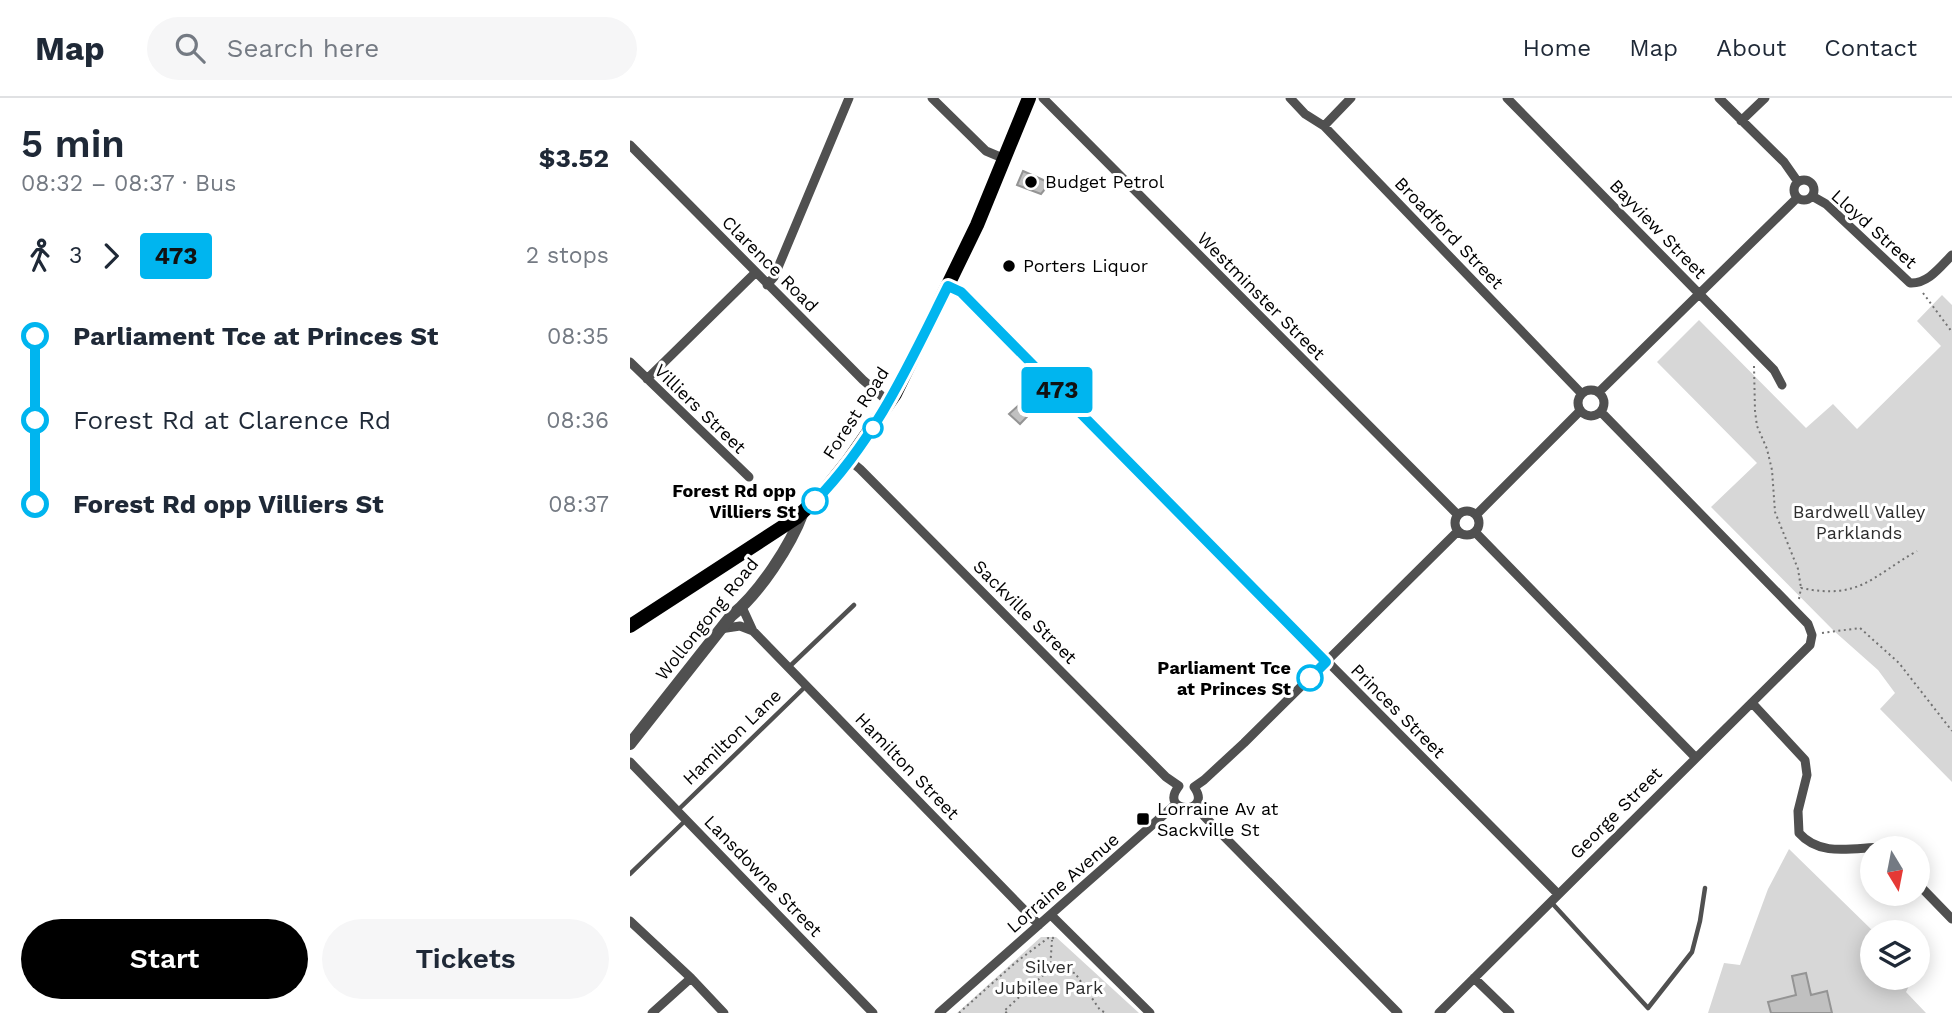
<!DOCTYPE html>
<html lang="en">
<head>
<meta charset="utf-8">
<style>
	body { margin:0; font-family:"Work Sans",sans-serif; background:#f6f6f7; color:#1f2937; height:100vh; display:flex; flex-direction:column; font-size:26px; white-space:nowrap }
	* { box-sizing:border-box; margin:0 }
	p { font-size:23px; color:#747a83 }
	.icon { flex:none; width:38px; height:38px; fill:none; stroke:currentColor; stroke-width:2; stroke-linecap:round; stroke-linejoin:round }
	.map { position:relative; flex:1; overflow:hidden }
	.drawer { display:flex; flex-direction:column; background:#fff; width:630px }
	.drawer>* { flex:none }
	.badge { padding:0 14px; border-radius:5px; font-size:24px; line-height:46px }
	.needle { width:46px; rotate:170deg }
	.tools { position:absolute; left:1230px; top:738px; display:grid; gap:14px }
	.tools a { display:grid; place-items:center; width:70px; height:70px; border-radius:50%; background:#fff; box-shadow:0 4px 18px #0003; font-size:35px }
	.map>.badge { position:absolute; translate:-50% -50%; box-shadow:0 0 0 4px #fff }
	.legs { display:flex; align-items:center; gap:10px; height:77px; padding:0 21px; font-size:23px }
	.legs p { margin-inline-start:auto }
	.headline { display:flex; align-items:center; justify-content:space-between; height:119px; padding:0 21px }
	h1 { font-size:38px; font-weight:600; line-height:52px }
	.cta { display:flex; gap:14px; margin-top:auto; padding:14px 21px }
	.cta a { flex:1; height:80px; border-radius:42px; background:#000; color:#fff; font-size:28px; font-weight:600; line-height:80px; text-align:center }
	.cta a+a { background:#f6f6f7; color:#1f2937 }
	ul { padding:0 21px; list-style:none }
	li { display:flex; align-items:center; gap:24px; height:84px; font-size:26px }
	li i { display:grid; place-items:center; width:10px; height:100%; margin:0 9px; background:currentColor }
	li i::after { content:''; width:18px; height:18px; margin:-9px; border:5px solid; border-radius:50%; background:#fff }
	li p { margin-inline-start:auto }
	li:first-child i { background:linear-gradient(#0000 50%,currentColor 0) }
	li:last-child i { background:linear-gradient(currentColor 50%,#0000 0) }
	header { display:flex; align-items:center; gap:42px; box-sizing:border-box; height:98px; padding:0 35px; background:#fff; border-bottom:2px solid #e0e1e3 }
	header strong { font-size:33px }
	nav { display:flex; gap:38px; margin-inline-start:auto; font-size:24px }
	.search { width:490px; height:63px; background:#f6f6f7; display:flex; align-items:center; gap:18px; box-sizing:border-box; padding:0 24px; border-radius:38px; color:#747a83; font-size:26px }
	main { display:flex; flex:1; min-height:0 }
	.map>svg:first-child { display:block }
	.green { fill:#d7d7d7 }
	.building { fill:#c0c0c0; stroke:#949494; stroke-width:2 }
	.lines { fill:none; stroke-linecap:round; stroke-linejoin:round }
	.path { stroke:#727272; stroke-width:2; stroke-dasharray:2 3.5; stroke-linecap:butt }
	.service { stroke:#505050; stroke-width:4.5 }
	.minor { stroke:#505050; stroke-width:9 }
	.tertiary { stroke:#505050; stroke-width:12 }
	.primary { stroke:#000; stroke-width:14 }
	.line-1-casing { stroke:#fff; stroke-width:16 }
	.line-1 { stroke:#00b5ef; stroke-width:10 }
	.poi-dot { fill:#000; stroke:#fff; stroke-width:2.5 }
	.stop-1-dot { fill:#fff; stroke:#00b5ef; stroke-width:3.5 }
	.labels { text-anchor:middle; stroke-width:6; stroke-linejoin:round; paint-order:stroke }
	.poi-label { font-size:18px; fill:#000; stroke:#fff; text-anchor:start }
	.street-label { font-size:18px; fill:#000; stroke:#fff }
	.stop-label { font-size:18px; font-weight:bold; fill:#000; stroke:#fff; text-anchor:end }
	.park-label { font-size:18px; fill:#2e2e2e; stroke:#fff }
</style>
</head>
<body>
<header>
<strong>Map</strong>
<div class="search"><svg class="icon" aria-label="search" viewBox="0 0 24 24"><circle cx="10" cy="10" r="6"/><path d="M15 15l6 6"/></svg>Search here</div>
<nav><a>Home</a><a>Map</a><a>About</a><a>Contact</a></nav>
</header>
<main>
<section class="drawer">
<div class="headline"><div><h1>5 min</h1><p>08:32 – 08:37 · Bus</p></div><b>$3.52</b></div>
<div class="legs"><svg class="icon" aria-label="walk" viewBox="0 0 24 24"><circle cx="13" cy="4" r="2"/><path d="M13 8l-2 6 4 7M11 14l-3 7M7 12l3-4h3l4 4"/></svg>3<svg class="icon" aria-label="forward" viewBox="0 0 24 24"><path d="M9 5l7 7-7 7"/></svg><b class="badge" style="background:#00b5ef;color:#111">473</b><p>2 stops</p></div>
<ul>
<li><i style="color:#00b5ef"></i><b>Parliament Tce at Princes St</b><p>08:35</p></li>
<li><i style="color:#00b5ef"></i><span>Forest Rd at Clarence Rd</span><p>08:36</p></li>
<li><i style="color:#00b5ef"></i><b>Forest Rd opp Villiers St</b><p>08:37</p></li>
</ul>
<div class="cta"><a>Start</a><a>Tickets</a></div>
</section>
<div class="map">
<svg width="1322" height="915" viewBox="0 0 1322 915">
	<rect width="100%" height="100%" fill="#fff"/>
	<path class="green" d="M 1312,197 L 1322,207 L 1322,684 L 1250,611 L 1265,595 L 1248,572 L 1204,533 L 1081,409 L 1127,365 L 1027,264 L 1069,222 L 1176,330 L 1203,306 L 1227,331 L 1311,248 L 1287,223 Z
		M 1159,751 L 1245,835 L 1242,835 L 1242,880 L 1283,880 L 1276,894 L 1296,915 L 1078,915 L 1094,865 L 1110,867 L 1138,791 Z
		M 411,839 L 426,839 L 509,915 L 327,915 Z"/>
	<path class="building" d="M 393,73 L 420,85 L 411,96 L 387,87 Z
		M 401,296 L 411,304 L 390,326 L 379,316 Z
		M 1176,875 L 1181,897 L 1197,893 L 1202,915 L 1141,915 L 1138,904 L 1166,897 L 1162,878 Z"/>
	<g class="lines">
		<path class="path" d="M 1293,195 L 1322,234
			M 1124,268 L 1125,313 L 1127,328 L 1137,351 L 1142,372 L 1145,414 L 1168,471 L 1171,490
			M 1169,501 L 1171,490 C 1230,502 1241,479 1287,453
			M 1192,535 L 1230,530 L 1269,565 L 1322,633
			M 421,871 L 445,875 L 470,912 L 476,915
			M 329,915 L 385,865 L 418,840 L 422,841 L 425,838
			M 377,915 L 374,913 L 420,871 L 422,842"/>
		<path class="service" d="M 159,569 L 224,507
			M 48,712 L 176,588
			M 0,776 L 57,721
			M 921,804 L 1018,910 L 1062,854 L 1070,823 L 1075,790"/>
		<path class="minor" d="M 302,0 L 356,53 L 375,61
			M 413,0 L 828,417
			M 660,0 L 675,16 L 694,28 L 951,295
			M 877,0 L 1144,272 L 1152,287
			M 1089,0 L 1154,64 L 1168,84
			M 1111,23 L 1135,0
			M 694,28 L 721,0
			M 0,47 L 233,282 L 260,305
			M1164 92a10 10 0 1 1 20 0a10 10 0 1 1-20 0Z
			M 1182,98 L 1196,106 L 1280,185 C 1298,186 1310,169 1322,157
			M 137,187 L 144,179 L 219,0
			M 318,188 L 331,194 L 928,796
			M 0,264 L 119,379
			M 17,281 L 125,175
			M948 305a13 13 0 1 1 26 0a13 13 0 1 1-26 0Z
			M 969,294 L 1167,100
			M 219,362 L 230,371 L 536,679 L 549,688
			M825 425a12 12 0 1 1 24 0a12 12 0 1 1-24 0Z
			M 846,417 L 950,313
			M 845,434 L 1065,659
			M 112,509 L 123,533
			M 90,531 L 110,528 L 123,533 L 409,827
			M 1123,606 L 1175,662 L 1177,677 L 1168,713 L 1169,735 C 1190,759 1222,750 1251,749 L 1253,751
			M 0,664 L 243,915
			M 549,688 C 527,716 584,717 564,689
			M 564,689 L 574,682 L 614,645 L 828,433
			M 566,706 L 574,718 L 768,915
			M 1288,786 L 1322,821
			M 421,817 L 520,915
			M 0,823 L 61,880 L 94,915
			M 844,880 L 880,915
			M 22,915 L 61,880
			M 309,915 L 546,706
			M 809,915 L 1180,547 L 1182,537 L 1178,526 L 971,314"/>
		<path class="tertiary" d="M 0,646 L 101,518 C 129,496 161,447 173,414"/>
		<path class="primary" d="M 0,528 L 166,420 L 191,397 L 219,362 L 265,296 L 347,127 L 399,0"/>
	</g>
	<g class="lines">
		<g class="line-1-casing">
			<path id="line-1" d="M 185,403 C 246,341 280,264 318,188 L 331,194 L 696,564 L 680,580"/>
		</g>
		<use href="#line-1" class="line-1"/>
	</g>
	<g class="poi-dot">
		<circle cx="401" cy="84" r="7"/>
		<circle cx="379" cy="168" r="7"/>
		<rect x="506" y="714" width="14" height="14" rx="3.5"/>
	</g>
	<g class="stop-1-dot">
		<circle cx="243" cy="330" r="9"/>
		<circle cx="185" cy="403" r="12"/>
		<circle cx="680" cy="580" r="12"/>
	</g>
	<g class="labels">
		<g class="poi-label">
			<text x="415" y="90">Budget Petrol</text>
			<text x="393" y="174">Porters Liquor</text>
			<text x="527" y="717">Lorraine Av at<tspan x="527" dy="21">Sackville St</tspan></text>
		</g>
		<g class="street-label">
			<text transform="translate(1028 131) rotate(46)" y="6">Bayview Street</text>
			<text transform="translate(1244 131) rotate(42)" y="6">Lloyd Street</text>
			<text transform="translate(819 135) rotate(46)" y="6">Broadford Street</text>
			<text transform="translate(140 166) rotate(45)" y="6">Clarence Road</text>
			<text transform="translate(631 198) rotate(45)" y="6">Westminster Street</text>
			<text transform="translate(70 311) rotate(44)" y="6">Villiers Street</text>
			<text transform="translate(226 315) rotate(-57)" y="6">Forest Road</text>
			<text transform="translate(395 514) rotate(45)" y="6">Sackville Street</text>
			<text transform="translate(77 521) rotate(-51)" y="6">Wollongong Road</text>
			<text transform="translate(768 613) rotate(45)" y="6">Princes Street</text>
			<text transform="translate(102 639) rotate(-44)" y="6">Hamilton Lane</text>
			<text transform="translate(277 668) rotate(46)" y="6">Hamilton Street</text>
			<text transform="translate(986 715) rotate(-45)" y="6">George Street</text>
			<text transform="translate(133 778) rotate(46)" y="6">Lansdowne Street</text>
			<text transform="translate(433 785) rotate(-41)" y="6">Lorraine Avenue</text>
		</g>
		<g class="stop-label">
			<text x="166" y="399">Forest Rd opp<tspan x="166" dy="21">Villiers St</tspan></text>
			<text x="661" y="576">Parliament Tce<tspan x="661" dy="21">at Princes St</tspan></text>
		</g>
		<g class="park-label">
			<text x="1229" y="420">Bardwell Valley<tspan x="1229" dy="21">Parklands</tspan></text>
			<text x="419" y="875">Silver<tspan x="419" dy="21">Jubilee Park</tspan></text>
		</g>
	</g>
</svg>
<div class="tools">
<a><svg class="needle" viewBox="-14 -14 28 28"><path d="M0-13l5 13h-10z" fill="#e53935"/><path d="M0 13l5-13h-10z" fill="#747a83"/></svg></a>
<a><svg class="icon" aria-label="layers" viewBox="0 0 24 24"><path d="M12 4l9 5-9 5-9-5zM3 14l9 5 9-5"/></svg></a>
</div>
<b class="badge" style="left:427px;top:292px;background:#00b5ef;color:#111">473</b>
</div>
</main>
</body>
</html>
